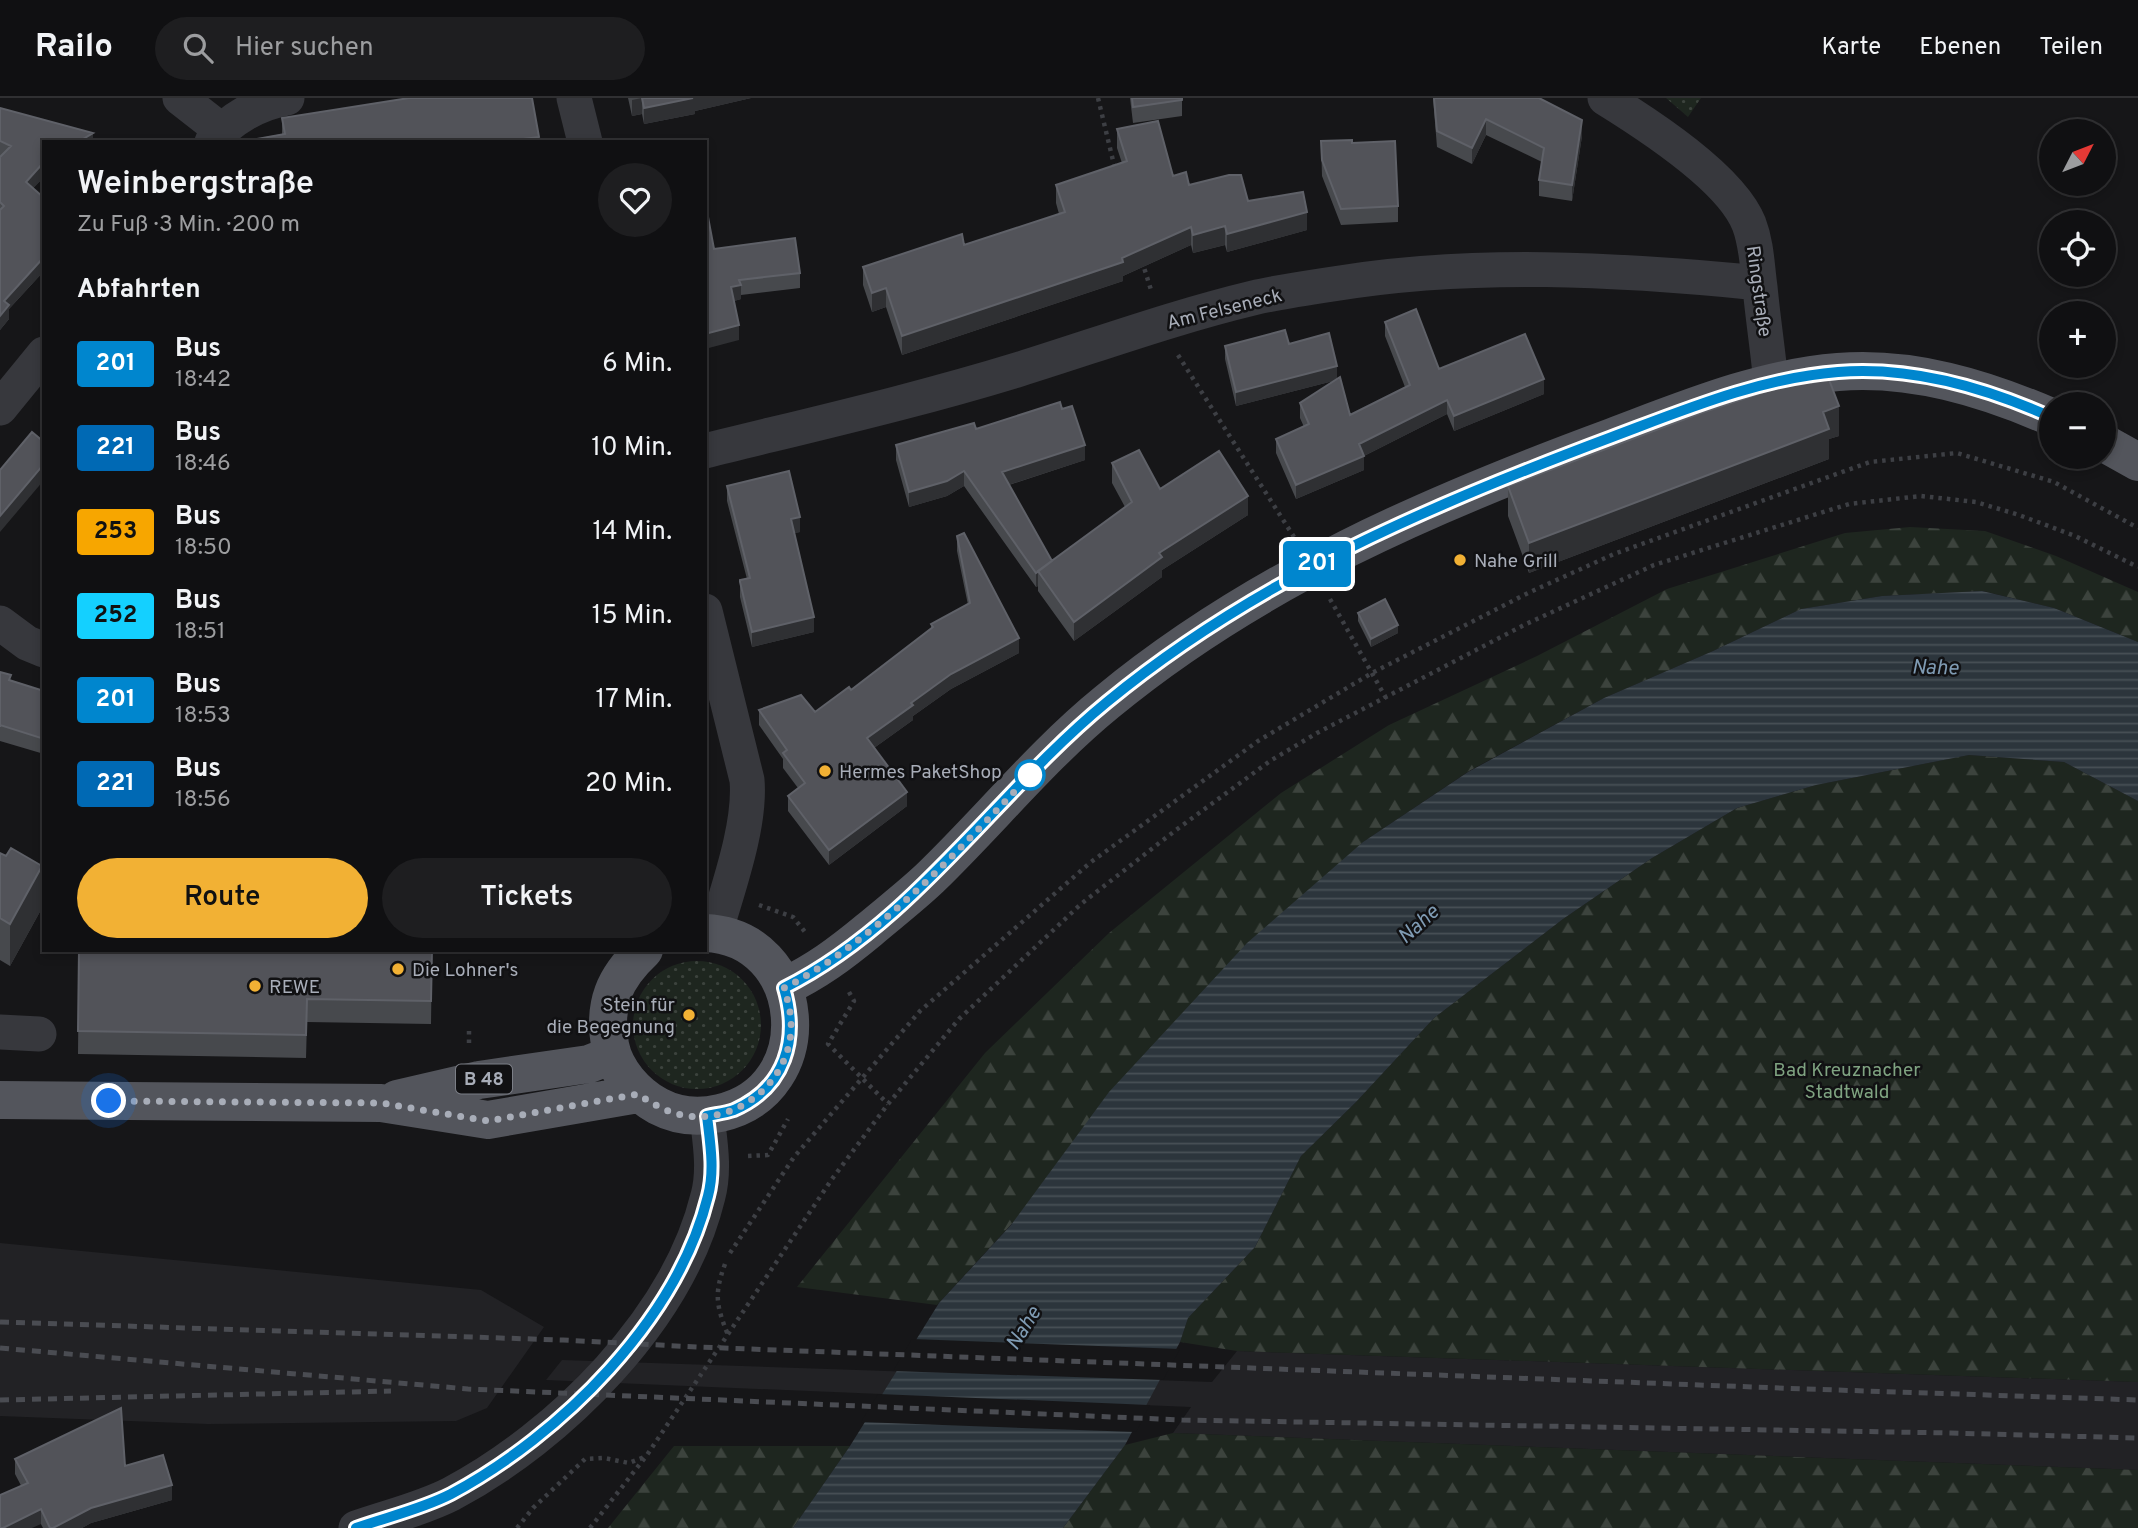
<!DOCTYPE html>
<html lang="de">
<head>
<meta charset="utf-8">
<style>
	body { margin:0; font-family:Overpass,sans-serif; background:#1e1e20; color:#f1f3f6; height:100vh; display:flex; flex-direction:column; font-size:26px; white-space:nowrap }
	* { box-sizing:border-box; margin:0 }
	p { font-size:23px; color:#9c9d9f }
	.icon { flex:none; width:38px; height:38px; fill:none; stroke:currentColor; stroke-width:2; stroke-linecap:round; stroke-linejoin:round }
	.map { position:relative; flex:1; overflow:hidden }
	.sheet { position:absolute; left:42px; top:42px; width:665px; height:812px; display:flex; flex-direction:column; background:#101012; border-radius:0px; box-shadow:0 4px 10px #0003,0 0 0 2px #303032 }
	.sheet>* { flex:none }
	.badge { padding:0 14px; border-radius:5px; font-size:24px; line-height:46px }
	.needle { width:46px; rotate:48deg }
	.fabs { position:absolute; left:2039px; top:21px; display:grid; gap:14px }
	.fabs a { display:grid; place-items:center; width:77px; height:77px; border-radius:50%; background:#101012; box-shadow:0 4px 10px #0003,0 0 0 2px #303032; font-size:35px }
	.you { position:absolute; width:35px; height:35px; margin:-18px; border:5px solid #fff; border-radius:50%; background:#1a73e8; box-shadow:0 0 0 10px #1a73e833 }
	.map>.badge { position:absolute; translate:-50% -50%; box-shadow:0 0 0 4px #fff }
	h2 { padding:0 35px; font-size:26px; line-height:63px }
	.round { display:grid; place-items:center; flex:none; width:74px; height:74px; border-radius:37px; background:#1e1e20 }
	.overview { display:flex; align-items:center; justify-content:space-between; height:119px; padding:0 35px }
	h1 { font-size:33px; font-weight:600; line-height:52px }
	.cta { display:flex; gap:14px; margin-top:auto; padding:14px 35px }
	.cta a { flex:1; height:80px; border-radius:42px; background:#f2b134; color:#111; font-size:28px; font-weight:600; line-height:80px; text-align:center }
	.cta a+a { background:#1e1e20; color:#f1f3f6 }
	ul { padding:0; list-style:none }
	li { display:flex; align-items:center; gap:21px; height:84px; padding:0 35px }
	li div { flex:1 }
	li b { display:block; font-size:26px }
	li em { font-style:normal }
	li .badge { min-width:77px; font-weight:700; text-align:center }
	header { display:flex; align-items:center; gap:42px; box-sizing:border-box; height:98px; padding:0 35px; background:#101012; border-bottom:2px solid #303032 }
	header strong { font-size:33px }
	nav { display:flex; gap:38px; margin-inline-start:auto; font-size:24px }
	.search { width:490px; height:63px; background:#1e1e20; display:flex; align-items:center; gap:18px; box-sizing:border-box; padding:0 24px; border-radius:38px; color:#9c9d9f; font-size:26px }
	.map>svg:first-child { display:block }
	.built { fill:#222225 }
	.green { fill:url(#green-dots) }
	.forest { fill:url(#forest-firs) }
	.water { fill:url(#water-rules) }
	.pier { fill:#161618 }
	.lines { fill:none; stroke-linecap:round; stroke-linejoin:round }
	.path { stroke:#3d3f44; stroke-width:4.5; stroke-dasharray:3.5 5; stroke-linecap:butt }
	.minor { stroke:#37383d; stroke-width:35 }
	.primary { stroke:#53555c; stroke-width:38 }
	.rail { stroke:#4a4c52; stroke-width:5; stroke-dasharray:9 7; stroke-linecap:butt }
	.wall { fill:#47494d }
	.shaded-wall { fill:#2f3033 }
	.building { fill:#525359; stroke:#5f6168; stroke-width:2 }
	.line-casing { stroke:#fff; stroke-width:16 }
	.line { stroke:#0086ce; stroke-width:10 }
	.walk { stroke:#a8adb8; stroke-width:7; stroke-dasharray:0 12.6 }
	.poi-dot { fill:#f2b134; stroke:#111113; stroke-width:2.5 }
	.stop-dot { fill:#fff; stroke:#0086ce; stroke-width:3.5 }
	.labels { text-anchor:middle; stroke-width:5; stroke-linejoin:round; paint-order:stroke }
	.shield { fill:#111113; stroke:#7b7e86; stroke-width:2 }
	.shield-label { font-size:18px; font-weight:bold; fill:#a8adb8 }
	.street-label { font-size:19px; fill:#a8adb8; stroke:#111113 }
	.poi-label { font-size:19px; fill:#a8adb8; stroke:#111113; text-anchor:start }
	.park-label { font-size:19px; fill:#7fa381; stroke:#111113 }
	.water-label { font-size:21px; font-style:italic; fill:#7f9bb3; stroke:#111113 }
</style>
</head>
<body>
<header>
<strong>Railo</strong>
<div class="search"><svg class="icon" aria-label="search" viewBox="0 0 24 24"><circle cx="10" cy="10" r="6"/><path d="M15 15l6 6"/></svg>Hier suchen</div>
<nav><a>Karte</a><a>Ebenen</a><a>Teilen</a></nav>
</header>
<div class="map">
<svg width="2138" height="1430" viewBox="0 0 2138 1430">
	<defs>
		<pattern id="green-dots" width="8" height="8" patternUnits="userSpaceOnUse" patternTransform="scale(1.75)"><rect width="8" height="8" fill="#1e261f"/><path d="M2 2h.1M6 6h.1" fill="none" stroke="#3c433d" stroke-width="1.8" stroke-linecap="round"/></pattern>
		<pattern id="forest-firs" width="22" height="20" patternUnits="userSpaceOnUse" patternTransform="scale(1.75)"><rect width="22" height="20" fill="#1e261f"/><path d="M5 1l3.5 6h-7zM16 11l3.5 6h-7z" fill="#3c433d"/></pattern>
		<pattern id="water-rules" width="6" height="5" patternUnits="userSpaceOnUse" patternTransform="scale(1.75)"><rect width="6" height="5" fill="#2c353c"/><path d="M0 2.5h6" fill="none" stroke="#485056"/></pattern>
	</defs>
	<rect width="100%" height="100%" fill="#161618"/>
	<path class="built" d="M 0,1145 L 481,1192 L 544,1229 L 487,1310 L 456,1323 L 208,1326 L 0,1318 Z
		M 1237,1253 L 2138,1284 L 2138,1372 L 1173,1335 L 1191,1309 L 546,1282 L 562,1262 L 1212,1284 Z"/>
	<path class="green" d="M 1666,0 L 1701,0 L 1688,19 Z
		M633 927a64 64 0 1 1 128 0a64 64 0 1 1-128 0Z"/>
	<path class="forest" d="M 1910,429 L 1985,433 L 2056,458 L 2138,494 L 2138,544 L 2054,510 L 1983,493 L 1882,498 L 1801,511 L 1713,553 L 1604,600 L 1469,673 L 1363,744 L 937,1207 L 797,1189 L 985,955 L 1109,835 L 1281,695 L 1389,627 L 1537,558 L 1667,491 L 1845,435 Z
		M 1969,657 L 2064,664 L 2138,703 L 2138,1284 L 1237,1253 L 1180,1244 L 1188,1220 L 1255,1149 L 1301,1058 L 1356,1004 L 1434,920 L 1563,821 L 1652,760 L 1737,710 L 1816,687 Z
		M 1173,1335 L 2138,1372 L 2138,1430 L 1063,1430 L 1125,1347 Z
		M 674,1348 L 850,1348 L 793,1430 L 608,1430 Z"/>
	<path class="water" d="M 1982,493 L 2054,510 L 2138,544 L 2138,703 L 2064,664 L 1969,657 L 1816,687 L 1737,710 L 1652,760 L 1563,821 L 1434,920 L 1356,1004 L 1301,1058 L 1255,1149 L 1188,1220 L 1180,1244 L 1125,1347 L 1063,1430 L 793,1430 L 850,1348 L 939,1205 L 1011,1127 L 1109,994 L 1247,845 L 1363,744 L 1468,674 L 1604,600 L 1713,553 L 1801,511 L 1882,498 Z"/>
	<path class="pier" d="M 912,1241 L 1180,1251 L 1163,1282 L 893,1273 Z
		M 878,1296 L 1150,1307 L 1136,1334 L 861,1324 Z"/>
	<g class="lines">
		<path class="path" d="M 1098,0 L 1115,71
			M 1142,163 L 1151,192
			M 1178,257 L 1294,439
			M 1330,501 L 1386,600
			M 759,807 L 793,819 L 805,834
			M 849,894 L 854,903 L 828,946 L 888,1006
			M 469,933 L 469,946
			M 748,1058 L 768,1057 L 788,1021
			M 730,1155 L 794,1059 L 920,913 L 1091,764 L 1258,643 L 1372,575 L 1528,495 L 1614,456 L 1870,364 L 1957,355 L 2054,384 L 2138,430
			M 725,1166 C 714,1196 716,1207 728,1237
			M 517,1430 L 533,1410 L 585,1361 L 604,1360 L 629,1365 L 647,1358
			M 590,1430 L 647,1357 L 832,1081 L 888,1006 L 959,921 L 1081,806 L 1176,732 L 1270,663 L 1317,635 L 1524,527 L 1654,467 L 1849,406 L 1921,398 L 1976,404 L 2019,417 L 2075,438 L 2138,469"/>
		<path class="minor" d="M 180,0 L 221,32
			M 574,0 L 585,44
			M 1605,0 C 1647,26 1731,80 1749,126 C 1757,147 1757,168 1760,189 C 1763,221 1768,253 1771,285
			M 212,44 C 229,21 259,5 287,0
			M 0,310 L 44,256
			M 705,353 C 810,327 916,303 1020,271 C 1097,247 1174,219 1253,200 C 1279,194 1306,190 1333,186 C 1473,163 1618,171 1759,185
			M 705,513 L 747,682 C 751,727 728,790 715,835
			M 0,525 L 27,545 L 44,552
			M 0,934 L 39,936
			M 356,1430 C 387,1419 422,1411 451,1396 C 560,1338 678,1221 708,1098 C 715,1072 710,1044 707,1018"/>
		<path class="primary" d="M 2104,345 L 2138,364
			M 644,852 C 614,880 603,906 610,947 C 615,973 636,996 658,1008 C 677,1018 699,1020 720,1015 C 822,992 809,839 705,835
			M 784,889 C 817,873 840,856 869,832 C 889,815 911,798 930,780 C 990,722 1043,656 1107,604 C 1256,481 1433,405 1612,339 C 1684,312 1760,280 1838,274 C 1912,268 1984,290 2051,319
			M 397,1001 L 479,982 L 589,966 L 612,957
			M 0,1002 L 381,1005 L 488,1022 L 638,996"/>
		<path class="rail" d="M 0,1224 L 563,1242 L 697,1249 L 1806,1291 L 2138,1302
			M 0,1250 L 468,1291 L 1182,1322 L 1951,1335 L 2138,1340
			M 0,1302 L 391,1293"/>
	</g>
	<path class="wall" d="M 628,0 L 751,0 L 695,13 L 695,16 L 644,26 L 642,16 L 632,18 Z
		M 1130,0 L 1182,0 L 1182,18 L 1133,25 Z
		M 1433,0 L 1539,0 L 1582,38 L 1572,103 L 1539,98 L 1539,82 L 1542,64 L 1486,37 L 1472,66 L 1437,49 Z
		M 0,10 L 93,44 L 44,44 L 44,79 L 33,90 L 44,100 L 44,173 L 9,211 L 9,221 L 0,232 L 0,59 L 1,58 L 0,58 Z
		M 282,20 L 539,39 L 539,44 L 239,44 L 282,36 Z
		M 1117,31 L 1173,78 L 1189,87 L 1248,103 L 1307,132 L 1227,154 L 1225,147 L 1193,155 L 1191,147 L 1123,178 L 1123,183 L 902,257 L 886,209 L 872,214 L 863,187 L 863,169 L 964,147 L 1059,116 L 1056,105 L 1056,87 L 1122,65 L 1117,50 Z
		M 1321,43 L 1352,45 L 1398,108 L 1398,124 L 1341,127 L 1322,78 Z
		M 714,151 L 800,175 L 800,190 L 741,197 L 741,201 L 734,203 L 739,242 Z
		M 1385,224 L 1439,271 L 1544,296 L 1454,333 L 1447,316 L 1364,358 L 1364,372 L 1296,401 L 1276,355 L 1276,341 L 1304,329 L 1300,320 L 1300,305 L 1337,282 L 1236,308 L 1225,261 L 1225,248 L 1289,246 L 1337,282 L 1350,317 L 1405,289 L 1385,238 Z
		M 1812,285 L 1839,338 L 1829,341 L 1829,361 L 1529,475 L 1508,418 L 1508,388 Z
		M 1062,311 L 1085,362 L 1009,387 L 1052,463 L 1125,409 L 1112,385 L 1112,365 L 1160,391 L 1248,417 L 1162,472 L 1162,479 L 1074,543 L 1038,493 L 1038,488 L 1036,489 L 964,388 L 947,398 L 909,409 L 896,362 L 896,347 L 976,331 Z
		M 727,388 L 800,434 L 794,435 L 814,534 L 752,549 L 740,499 L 740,482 L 747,481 L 727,403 Z
		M 957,438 L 1019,555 L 951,591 L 913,618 L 913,622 L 874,650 L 907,708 L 829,767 L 788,713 L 788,698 L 798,690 L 783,670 L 783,661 L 759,627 L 759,612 L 815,614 L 851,592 L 931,531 L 931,526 L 968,507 L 957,453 Z
		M 1358,515 L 1398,535 L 1371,549 L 1358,523 Z
		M 0,574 L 11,582 L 44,593 L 44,656 L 0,643 L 0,645 Z
		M 0,755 L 42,810 L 10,868 L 0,862 Z
		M 79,852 L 432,852 L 431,926 L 307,924 L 306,960 L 78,956 Z
		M 15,1361 L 125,1368 L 172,1402 L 91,1425 L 82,1430 L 43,1430 L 15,1376 Z"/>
	<path class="shaded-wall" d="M 642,0 L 642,16 L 632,18 L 632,2 Z
		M 693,0 L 751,0 L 695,13 L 695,16 L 644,26 L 644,10 Z
		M 1486,21 L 1486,37 L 1472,66 L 1472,50 Z
		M 1582,22 L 1582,38 L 1572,103 L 1572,87 Z
		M 93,35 L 93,44 L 78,44 Z
		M 44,64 L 44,79 L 26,98 L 26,84 Z
		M 1307,114 L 1307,132 L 1227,154 L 1227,136 Z
		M 1225,128 L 1225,147 L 1193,155 L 1193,137 Z
		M 1191,129 L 1191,147 L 1123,178 L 1123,183 L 902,257 L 902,238 L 1122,160 Z
		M 44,159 L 44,173 L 9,211 L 9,221 L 0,232 L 0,218 L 4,203 Z
		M 741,187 L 741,201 L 731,204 L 731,189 Z
		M 886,190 L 886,209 L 872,214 L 872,195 Z
		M 739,227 L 739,242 L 705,251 L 705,236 Z
		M 1337,268 L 1337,282 L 1236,308 L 1236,294 Z
		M 1544,281 L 1544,296 L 1454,333 L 1454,318 Z
		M 1447,302 L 1447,316 L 1364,358 L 1364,372 L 1296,401 L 1296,387 L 1359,346 Z
		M 1839,308 L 1839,338 L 1829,341 L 1829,361 L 1529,475 L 1529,445 L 1823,314 Z
		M 1085,347 L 1085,362 L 1002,389 L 1002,374 Z
		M 44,366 L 44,382 L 0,434 L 0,418 Z
		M 964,373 L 964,388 L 947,398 L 909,409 L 909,394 Z
		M 1248,398 L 1248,417 L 1162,472 L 1162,479 L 1074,543 L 1074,524 L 1159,455 Z
		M 800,419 L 800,434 L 791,436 L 791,421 Z
		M 1038,473 L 1038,488 L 1036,489 L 1036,475 Z
		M 814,519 L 814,534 L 752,549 L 752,534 Z
		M 1398,527 L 1398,535 L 1371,549 L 1371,541 Z
		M 1019,540 L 1019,555 L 951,591 L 913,618 L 913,622 L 867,655 L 867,640 L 911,605 L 951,576 Z
		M 907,694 L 907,708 L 829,767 L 829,752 Z
		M 42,768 L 42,810 L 10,868 L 10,826 Z
		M 172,1387 L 172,1402 L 91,1425 L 82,1430 L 53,1430 L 91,1410 Z
		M 41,1411 L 41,1426 L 32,1430 L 3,1430 Z"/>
	<path class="building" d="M 409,0 L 532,0 L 539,39 L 524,41 L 524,44 L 239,44 L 285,36 L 282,20 Z
		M 642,0 L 693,0 L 644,10 Z
		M 1132,0 L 1182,0 L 1182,2 L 1133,9 Z
		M 1434,0 L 1539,0 L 1582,22 L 1572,87 L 1539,82 L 1544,50 L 1486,21 L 1472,50 L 1437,33 Z
		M 0,10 L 93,35 L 78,44 L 44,44 L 44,64 L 26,84 L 44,100 L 44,159 L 4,203 L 9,207 L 0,218 L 0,112 L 4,108 L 0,104 L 0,59 L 11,48 L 0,43 Z
		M 1158,23 L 1173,78 L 1186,74 L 1189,87 L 1229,77 L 1241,77 L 1248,103 L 1303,94 L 1307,114 L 1227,136 L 1225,128 L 1193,137 L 1191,129 L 1122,160 L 1123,164 L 902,238 L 886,190 L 872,195 L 863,169 L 962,136 L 964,147 L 1065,114 L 1056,87 L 1127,63 L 1117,31 Z
		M 1352,42 L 1352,45 L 1395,43 L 1398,108 L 1341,111 L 1322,62 L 1321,43 Z
		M 705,103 L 714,151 L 795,140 L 800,175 L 739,182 L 741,187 L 731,189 L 739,227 L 705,236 Z
		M 1416,211 L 1439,271 L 1525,236 L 1544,281 L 1454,318 L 1447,302 L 1359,346 L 1364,358 L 1296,387 L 1276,341 L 1309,326 L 1300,305 L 1340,279 L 1350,317 L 1410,287 L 1385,224 Z
		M 1285,232 L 1289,246 L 1329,235 L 1337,268 L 1236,294 L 1225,248 Z
		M 1809,279 L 1812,285 L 1828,279 L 1839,308 L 1823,314 L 1829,331 L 1529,445 L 1508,388 L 1701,315 Z
		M 1060,304 L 1062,311 L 1072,308 L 1085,347 L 1002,374 L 1052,463 L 1036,475 L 964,373 L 947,383 L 909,394 L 896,347 L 974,325 L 976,331 Z
		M 32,334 L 44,344 L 44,366 L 0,418 L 0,372 Z
		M 1139,352 L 1160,391 L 1219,353 L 1248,398 L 1159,455 L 1162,459 L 1074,524 L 1038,473 L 1132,404 L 1112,365 Z
		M 789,373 L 800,419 L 791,421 L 814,519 L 752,534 L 740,484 L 740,482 L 750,480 L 727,388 Z
		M 964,435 L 1019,540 L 951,576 L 911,605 L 913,607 L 867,640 L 907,694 L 829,752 L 788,698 L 805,685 L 783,655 L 787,652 L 759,612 L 801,597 L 815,614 L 849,589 L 851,592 L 933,529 L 931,526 L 970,505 L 957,438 Z
		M 1385,501 L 1398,527 L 1371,541 L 1358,515 Z
		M 0,574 L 11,577 L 9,582 L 44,593 L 44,641 L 0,627 L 0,629 Z
		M 11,750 L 42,768 L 10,826 L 0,820 L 0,755 L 6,758 Z
		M 79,852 L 432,852 L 431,903 L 307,901 L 306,937 L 78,933 Z
		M 121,1310 L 125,1368 L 163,1357 L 172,1387 L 91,1410 L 53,1430 L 50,1430 L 41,1411 L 3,1430 L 0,1430 L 0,1397 L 28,1385 L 15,1361 Z"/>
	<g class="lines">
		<g class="line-casing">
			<path id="line" d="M 356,1430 C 387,1419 422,1411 451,1396 C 561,1337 677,1222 708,1098 C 715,1072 710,1044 707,1018 C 716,1016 725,1015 734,1012 C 786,989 799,941 784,890 C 914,825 997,694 1107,604 C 1256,481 1433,406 1612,339 C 1684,312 1760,280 1838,274 C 1912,268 1984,289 2051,319"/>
		</g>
		<use href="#line" class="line"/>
		<path class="walk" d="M 109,1003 L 381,1005 L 488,1023 L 638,996 C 647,1002 656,1008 666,1012 C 723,1036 788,992 791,932 C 792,917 788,903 784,890 C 876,843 959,752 1030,677"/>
	</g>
	<g class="poi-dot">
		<circle cx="1460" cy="462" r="7"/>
		<circle cx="825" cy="673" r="7"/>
		<circle cx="398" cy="871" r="7"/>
		<circle cx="255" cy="888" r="7"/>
		<circle cx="689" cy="917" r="7"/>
	</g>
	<circle class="stop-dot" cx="1030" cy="677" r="14"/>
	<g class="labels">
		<rect class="shield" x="456" y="966.5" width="56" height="29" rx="5"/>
		<g class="shield-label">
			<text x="484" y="987">B 48</text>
		</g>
		<g class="street-label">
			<text transform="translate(1760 193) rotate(82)" y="7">Ringstraße</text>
			<text transform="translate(1224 210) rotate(-14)" y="7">Am Felseneck</text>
		</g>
		<g class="poi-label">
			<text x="1474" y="469">Nahe Grill</text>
			<text x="839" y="680">Hermes PaketShop</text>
			<text x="412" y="878">Die Lohner's</text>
			<text x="269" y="895">REWE</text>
			<text x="675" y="913" text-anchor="end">Stein für<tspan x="675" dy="22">die Begegnung</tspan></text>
		</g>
		<g class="park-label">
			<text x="1847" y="978">Bad Kreuznacher<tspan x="1847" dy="22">Stadtwald</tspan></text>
		</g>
		<g class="water-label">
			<text transform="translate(1935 569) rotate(1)" y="7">Nahe</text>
			<text transform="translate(1418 826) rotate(-42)" y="7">Nahe</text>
			<text transform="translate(1023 1230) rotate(-58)" y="7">Nahe</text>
		</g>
	</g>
</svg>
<div class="fabs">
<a><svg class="needle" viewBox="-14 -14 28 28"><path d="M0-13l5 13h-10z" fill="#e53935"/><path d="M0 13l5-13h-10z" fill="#9c9d9f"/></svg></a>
<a><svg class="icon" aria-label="locate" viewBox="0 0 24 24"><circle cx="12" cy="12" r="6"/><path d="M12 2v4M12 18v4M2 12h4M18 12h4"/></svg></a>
<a>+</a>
<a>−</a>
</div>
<div class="you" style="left:109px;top:1003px"></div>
<b class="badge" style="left:1317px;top:466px;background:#0086ce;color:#fff">201</b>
<section class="sheet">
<div class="overview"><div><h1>Weinbergstraße</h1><p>Zu Fuß · 3 Min. · 200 m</p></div><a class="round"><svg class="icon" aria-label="heart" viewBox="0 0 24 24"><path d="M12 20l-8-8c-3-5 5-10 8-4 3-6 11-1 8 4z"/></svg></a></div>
<h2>Abfahrten</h2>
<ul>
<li><span class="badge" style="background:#0086ce;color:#fff">201</span><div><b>Bus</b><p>18:42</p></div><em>6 Min.</em></li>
<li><span class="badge" style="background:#0069b4;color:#fff">221</span><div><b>Bus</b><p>18:46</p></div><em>10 Min.</em></li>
<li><span class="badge" style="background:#f7a600;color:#111">253</span><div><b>Bus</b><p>18:50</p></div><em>14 Min.</em></li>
<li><span class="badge" style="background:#14d0ff;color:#111">252</span><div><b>Bus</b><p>18:51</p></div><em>15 Min.</em></li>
<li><span class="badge" style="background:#0086ce;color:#fff">201</span><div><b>Bus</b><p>18:53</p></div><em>17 Min.</em></li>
<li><span class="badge" style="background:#0069b4;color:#fff">221</span><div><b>Bus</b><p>18:56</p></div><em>20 Min.</em></li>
</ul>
<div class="cta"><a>Route</a><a>Tickets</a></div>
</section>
</div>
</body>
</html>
